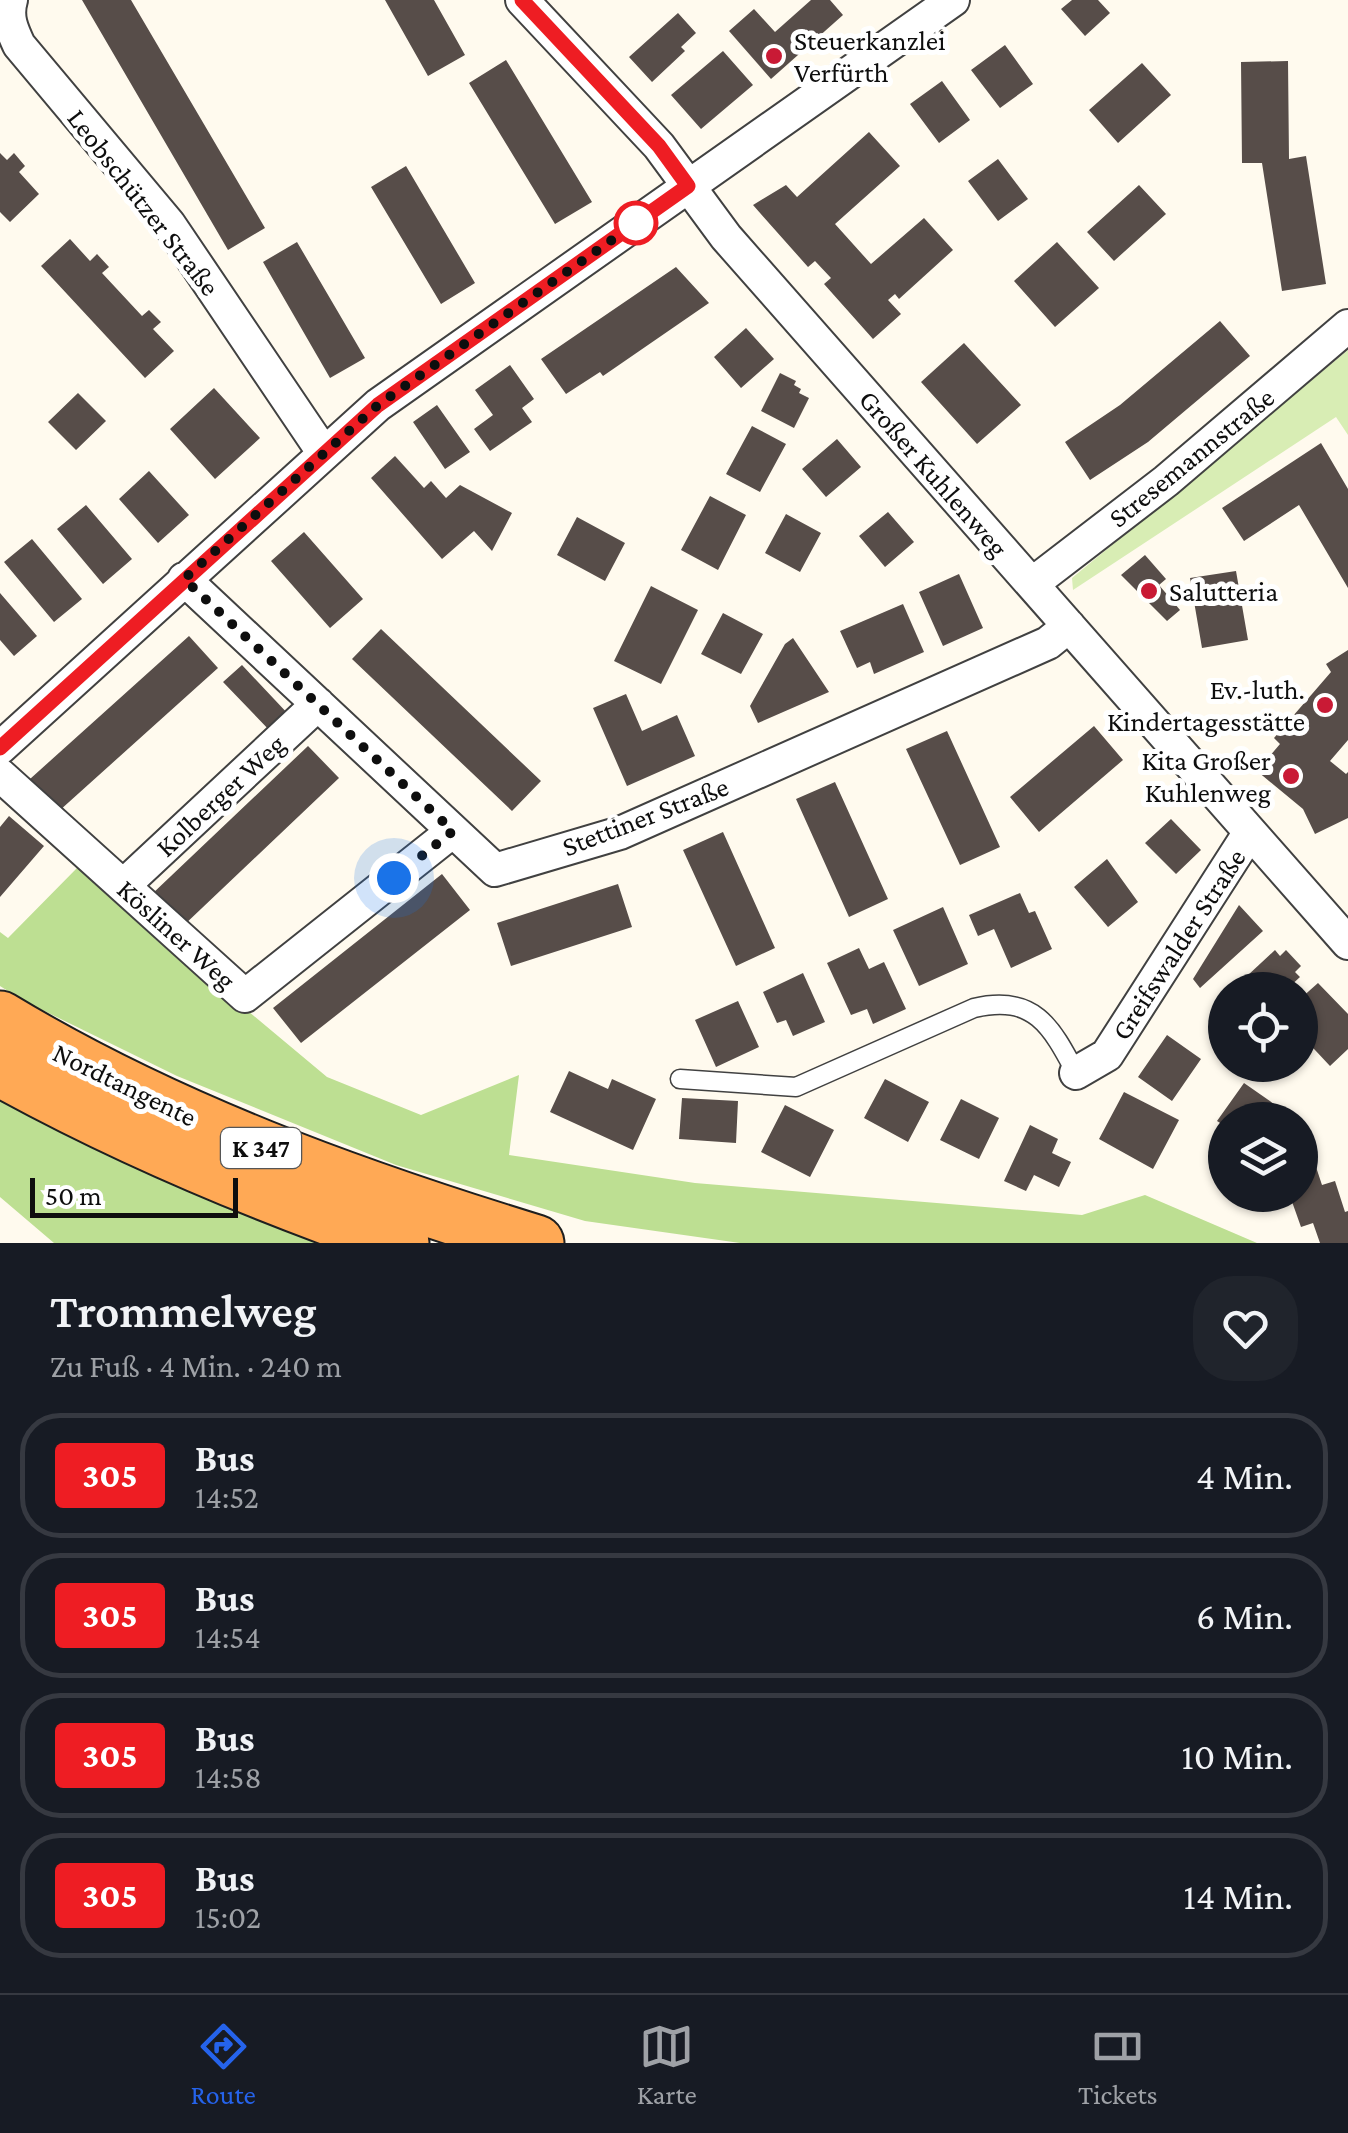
<!DOCTYPE html>
<html lang="de">
<head>
<meta charset="utf-8">
<style>
	body { margin:0; font-family:"Crimson Pro",serif; background:#20242c; color:#f1f3f6; height:100vh; display:flex; flex-direction:column; font-size:38px; white-space:nowrap }
	* { box-sizing:border-box; margin:0 }
	p { font-size:32px; color:#9ea1a6 }
	.icon { flex:none; width:55px; height:55px; fill:none; stroke:currentColor; stroke-width:2; stroke-linecap:round; stroke-linejoin:round }
	.map { position:relative; height:1243px; overflow:hidden }
	.drawer { display:flex; flex-direction:column; background:#171b24; flex:1 }
	.drawer>* { flex:none }
	.badge { padding:0 20px; border-radius:8px; font-size:35px; line-height:65px }
	.controls { position:absolute; left:1208px; top:972px; display:grid; gap:20px }
	.controls a { display:grid; place-items:center; width:110px; height:110px; border-radius:50%; background:#171b24; box-shadow:0 2px 8px #0004; font-size:50px }
	.scale { position:absolute; left:30px; bottom:25px; width:208px; box-sizing:border-box; padding-left:10px; border:5px solid #0e0e0e; border-top:0; font-size:28px; line-height:35px; white-space:nowrap; color:#0e0e0e; -webkit-text-stroke:8px #fff; paint-order:stroke }
	.you { position:absolute; width:50px; height:50px; margin:-25px; border:8px solid #fff; border-radius:50%; background:#1a73e8; box-shadow:0 0 0 15px #1a73e833 }
	.map>.badge { position:absolute; translate:-50% -50%; box-shadow:0 0 0 5px #fff }
	.round { display:grid; place-items:center; flex:none; width:105px; height:105px; border-radius:40px; background:#20242c }
	.overview { display:flex; align-items:center; justify-content:space-between; height:170px; padding:0 50px }
	h1 { font-size:48px; font-weight:600; line-height:75px }
	ul { padding:0; list-style:none }
	li { display:flex; align-items:center; gap:30px; height:125px; margin:0 20px 15px; padding:0 30px; border:5px solid #363941; border-radius:40px }
	li div { flex:1 }
	li b { display:block; font-size:38px }
	li em { font-style:normal }
	li .badge { min-width:110px; font-weight:700; text-align:center }
	.tab-bar { display:flex; justify-content:space-around; align-items:center; height:140px; border-top:2px solid #363941; background:#171b24; font-size:28px; color:#9ea1a6 }
	.tab-bar a { display:grid; justify-items:center; gap:5px }
	.tab-bar .selected { color:#2563eb }
	.map>svg:first-child { display:block }
	.green { fill:#d8edb4 }
	.forest { fill:#bddf92 }
	.building { fill:#574d49 }
	.lines { fill:none; stroke-linecap:round; stroke-linejoin:round }
	.service-casing { stroke:#414141; stroke-width:21 }
	.minor-casing { stroke:#414141; stroke-width:36 }
	.trunk-casing { stroke:#1f1f1f; stroke-width:59 }
	.service { stroke:#fff; stroke-width:18 }
	.minor { stroke:#fff; stroke-width:32 }
	.trunk { stroke:#ffa955; stroke-width:55 }
	.line-casing { stroke:#fff; stroke-width:22 }
	.line { stroke:#ee1d23; stroke-width:15 }
	.walk { stroke:#0e0e0e; stroke-width:10; stroke-dasharray:0 18 }
	.poi-dot { fill:#c91a35; stroke:#fff; stroke-width:4 }
	.stop-dot { fill:#fff; stroke:#ee1d23; stroke-width:5 }
	.labels { text-anchor:middle; stroke-width:10; stroke-linejoin:round; paint-order:stroke }
	.shield { fill:#fff; stroke:#565656; stroke-width:2.5 }
	.shield-label { font-size:25px; font-weight:bold; fill:#0e0e0e }
	.poi-label { font-size:28px; fill:#0e0e0e; stroke:#fff; text-anchor:start }
	.street-label { font-size:28px; fill:#0e0e0e; stroke:#fff }
</style>
</head>
<body>
<div class="map">
<svg width="1348" height="1243" viewBox="0 0 1348 1243">
	<rect width="100%" height="100%" fill="#fffaee"/>
	<path class="green" d="M 1348,350 L 1348,435 L 1336,417 L 1073,590 L 1072,578 Z"/>
	<path class="forest" d="M 77,868 L 327,1077 L 421,1115 L 519,1075 L 509,1155 L 695,1183 L 1082,1215 L 1145,1195 L 1257,1243 L 740,1243 L 585,1221 L 396,1165 L 177,1076 L 22,1000 L 0,986 L 0,932 L 8,938 Z
		M 0,1092 L 339,1243 L 54,1243 L 0,1197 Z"/>
	<path class="building" d="M 82,0 L 131,0 L 265,228 L 228,250 Z
		M 385,0 L 434,0 L 465,55 L 428,76 Z
		M 811,0 L 830,0 L 843,15 L 771,79 L 729,31 L 754,9 L 775,32 Z
		M 1072,0 L 1098,0 L 1110,13 L 1085,36 L 1061,9 Z
		M 678,13 L 696,33 L 681,47 L 685,51 L 652,82 L 629,57 Z
		M 1005,45 L 1033,84 L 1000,108 L 971,70 Z
		M 723,51 L 753,85 L 701,129 L 671,95 Z
		M 506,60 L 592,202 L 555,224 L 469,83 Z
		M 1288,61 L 1289,159 L 1306,156 L 1326,284 L 1282,291 L 1262,163 L 1242,163 L 1241,62 Z
		M 1142,63 L 1171,95 L 1118,143 L 1089,110 Z
		M 942,81 L 970,120 L 939,143 L 910,104 Z
		M 869,132 L 900,166 L 835,224 L 871,264 L 924,218 L 953,250 L 899,299 L 895,294 L 888,300 L 901,314 L 873,339 L 824,284 L 831,278 L 815,261 L 808,267 L 753,205 L 786,185 L 797,197 Z
		M 0,153 L 7,160 L 14,153 L 25,166 L 19,172 L 39,194 L 10,222 L 0,212 Z
		M 998,159 L 1028,199 L 998,221 L 968,181 Z
		M 406,166 L 475,283 L 441,304 L 371,187 Z
		M 1139,185 L 1166,214 L 1114,261 L 1087,232 Z
		M 70,239 L 90,261 L 97,254 L 109,267 L 102,273 L 142,316 L 149,310 L 161,322 L 153,329 L 174,351 L 145,378 L 41,266 Z
		M 297,242 L 365,358 L 330,378 L 263,262 Z
		M 1057,242 L 1099,288 L 1055,327 L 1014,281 Z
		M 676,267 L 709,303 L 603,376 L 600,372 L 566,394 L 541,359 Z
		M 1220,321 L 1250,356 L 1148,442 L 1090,480 L 1065,442 L 1120,405 Z
		M 746,328 L 774,359 L 741,388 L 714,357 Z
		M 964,343 L 1021,405 L 977,444 L 921,382 Z
		M 510,365 L 534,399 L 522,408 L 532,422 L 490,451 L 474,429 L 493,415 L 475,390 Z
		M 780,373 L 796,381 L 794,385 L 801,389 L 799,393 L 809,398 L 794,428 L 761,411 Z
		M 214,388 L 260,438 L 215,479 L 170,429 Z
		M 78,393 L 106,421 L 76,450 L 48,422 Z
		M 437,405 L 470,452 L 445,469 L 413,422 Z
		M 752,426 L 786,444 L 760,492 L 726,474 Z
		M 837,439 L 861,467 L 826,497 L 802,469 Z
		M 1321,443 L 1348,489 L 1348,588 L 1299,505 L 1244,541 L 1222,508 Z
		M 395,456 L 424,488 L 431,481 L 446,498 L 460,485 L 512,513 L 492,551 L 474,531 L 442,559 L 371,478 Z
		M 149,471 L 189,515 L 158,543 L 119,499 Z
		M 710,496 L 746,515 L 718,570 L 681,550 Z
		M 86,505 L 132,559 L 103,584 L 57,529 Z
		M 888,512 L 914,542 L 885,567 L 859,536 Z
		M 786,514 L 821,533 L 800,572 L 765,553 Z
		M 577,517 L 625,543 L 605,581 L 557,555 Z
		M 304,532 L 363,599 L 330,628 L 271,561 Z
		M 32,539 L 82,599 L 54,622 L 4,562 Z
		M 1145,555 L 1166,579 L 1159,585 L 1180,610 L 1167,621 L 1121,575 Z
		M 1236,571 L 1248,640 L 1202,648 L 1190,578 Z
		M 959,574 L 983,628 L 943,646 L 919,592 Z
		M 651,586 L 698,610 L 661,684 L 614,661 Z
		M 0,593 L 37,636 L 14,656 L 0,640 Z
		M 903,604 L 924,652 L 874,674 L 870,662 L 857,668 L 840,631 Z
		M 723,613 L 763,634 L 741,674 L 701,654 Z
		M 381,629 L 541,781 L 512,811 L 352,659 Z
		M 189,636 L 218,668 L 59,811 L 30,779 Z
		M 793,638 L 829,692 L 758,723 L 750,706 L 785,644 Z
		M 1348,650 L 1348,740 L 1330,761 L 1346,774 L 1348,772 L 1348,818 L 1315,834 L 1303,809 L 1257,771 L 1280,744 L 1274,738 L 1331,672 L 1326,664 Z
		M 242,665 L 290,716 L 272,733 L 223,682 Z
		M 626,694 L 642,731 L 677,715 L 695,756 L 627,786 L 593,708 Z
		M 1094,726 L 1123,760 L 1039,832 L 1010,797 Z
		M 947,731 L 1000,847 L 960,865 L 906,749 Z
		M 308,746 L 339,778 L 182,927 L 151,895 Z
		M 835,782 L 888,899 L 849,917 L 796,799 Z
		M 9,816 L 44,846 L 0,897 L 0,827 Z
		M 1171,819 L 1201,850 L 1176,874 L 1145,843 Z
		M 723,832 L 775,948 L 736,966 L 683,850 Z
		M 1107,859 L 1138,902 L 1108,927 L 1074,887 Z
		M 442,874 L 470,910 L 301,1043 L 273,1008 Z
		M 618,884 L 632,927 L 511,966 L 497,923 Z
		M 1020,893 L 1029,913 L 1035,911 L 1052,949 L 1011,968 L 994,929 L 978,936 L 969,915 Z
		M 1239,905 L 1263,931 L 1200,988 L 1193,979 Z
		M 943,907 L 968,964 L 919,986 L 893,930 Z
		M 859,948 L 869,969 L 884,962 L 906,1009 L 873,1024 L 867,1009 L 851,1015 L 827,963 Z
		M 1275,950 L 1280,956 L 1286,950 L 1301,966 L 1295,972 L 1300,977 L 1286,990 L 1260,990 L 1247,976 Z
		M 803,973 L 825,1022 L 793,1036 L 786,1020 L 777,1023 L 763,992 Z
		M 1318,983 L 1348,1014 L 1348,1049 L 1330,1066 L 1300,1034 L 1300,999 Z
		M 738,1001 L 759,1047 L 716,1067 L 695,1020 Z
		M 1167,1035 L 1201,1059 L 1172,1101 L 1138,1077 Z
		M 569,1071 L 608,1089 L 612,1079 L 656,1099 L 633,1150 L 550,1112 Z
		M 885,1079 L 929,1102 L 908,1142 L 864,1118 Z
		M 1244,1083 L 1274,1104 L 1263,1120 L 1225,1120 L 1225,1126 L 1217,1121 Z
		M 1124,1092 L 1179,1120 L 1153,1169 L 1099,1139 Z
		M 682,1098 L 738,1101 L 736,1143 L 679,1139 Z
		M 961,1099 L 999,1118 L 979,1159 L 940,1140 Z
		M 785,1105 L 834,1130 L 810,1177 L 761,1152 Z
		M 1030,1125 L 1058,1139 L 1052,1153 L 1071,1162 L 1059,1187 L 1034,1175 L 1026,1191 L 1004,1181 Z
		M 1312,1155 L 1322,1185 L 1335,1181 L 1345,1212 L 1348,1211 L 1348,1243 L 1320,1243 L 1313,1223 L 1301,1227 L 1290,1196 L 1277,1201 L 1275,1195 L 1300,1195 L 1300,1159 Z"/>
	<g class="lines">
		<g class="service-casing">
			<path id="service" d="M 680,1079 L 796,1087 L 974,1008 C 1034,994 1051,1026 1076,1073"/>
		</g>
		<g class="minor-casing">
			<path id="minor" d="M 11,0 C 6,17 12,30 19,45 L 169,224 L 323,452
				M 522,0 L 659,146 L 726,237 L 1348,943
				M 184,579 L 495,870 L 620,833 L 1048,643 L 1069,626
				M 1032,584 L 1166,481 L 1348,326
				M 0,748 L 378,405 L 953,0
				M 0,775 L 245,996 L 453,831
				M 123,886 L 318,704
				M 1076,1073 L 1107,1055 L 1250,832"/>
		</g>
		<g class="trunk-casing">
			<path id="trunk" d="M 0,1019 C 167,1120 351,1186 536,1243
				M 0,1068 C 128,1139 263,1195 401,1243"/>
		</g>
		<use href="#service" class="service"/>
		<use href="#minor" class="minor"/>
		<use href="#trunk" class="trunk"/>
	</g>
	<g class="lines">
		<g class="line-casing">
			<path id="line" d="M 0,748 L 378,405 L 688,186 L 659,146 L 522,0"/>
		</g>
		<use href="#line" class="line"/>
		<path class="walk" d="M 394,878 L 453,831 L 184,579 L 378,405 L 636,223"/>
	</g>
	<g class="poi-dot">
		<circle cx="774" cy="56" r="10"/>
		<circle cx="1149" cy="591" r="10"/>
		<circle cx="1325" cy="705" r="10"/>
		<circle cx="1291" cy="776" r="10"/>
	</g>
	<circle class="stop-dot" cx="636" cy="223" r="20"/>
	<g class="labels">
		<rect class="shield" x="221" y="1128" width="80" height="40" rx="8"/>
		<g class="shield-label">
			<text x="261" y="1157">K 347</text>
		</g>
		<g class="poi-label">
			<text x="794" y="50">Steuerkanzlei<tspan x="794" dy="32">Verfürth</tspan></text>
			<text x="1169" y="601">Salutteria</text>
			<text x="1305" y="699" text-anchor="end">Ev.-luth.<tspan x="1305" dy="32">Kindertagesstätte</tspan></text>
			<text x="1271" y="770" text-anchor="end">Kita Großer<tspan x="1271" dy="32">Kuhlenweg</tspan></text>
		</g>
		<g class="street-label">
			<text transform="translate(144 202) rotate(52)" y="10">Leobschützer Straße</text>
			<text transform="translate(1191 457) rotate(-39)" y="10">Stresemannstraße</text>
			<text transform="translate(934 473) rotate(49)" y="10">Großer Kuhlenweg</text>
			<text transform="translate(220 795) rotate(-43)" y="10">Kolberger Weg</text>
			<text transform="translate(645 816) rotate(-21)" y="10">Stettiner Straße</text>
			<text transform="translate(177 934) rotate(42)" y="10">Kösliner Weg</text>
			<text transform="translate(1178 944) rotate(-57)" y="10">Greifswalder Straße</text>
			<text transform="translate(125 1084) rotate(26)" y="10">Nordtangente</text>
		</g>
	</g>
</svg>
<div class="controls">
<a><svg class="icon" aria-label="locate" viewBox="0 0 24 24"><circle cx="12" cy="12" r="6"/><path d="M12 2v4M12 18v4M2 12h4M18 12h4"/></svg></a>
<a><svg class="icon" aria-label="layers" viewBox="0 0 24 24"><path d="M12 4l9 5-9 5-9-5zM3 14l9 5 9-5"/></svg></a>
</div>
<div class="scale">50 m</div>
<div class="you" style="left:394px;top:878px"></div>
</div>
<section class="drawer">
<div class="overview"><div><h1>Trommelweg</h1><p>Zu Fuß · 4 Min. · 240 m</p></div><a class="round"><svg class="icon" aria-label="heart" viewBox="0 0 24 24"><path d="M12 20l-8-8c-3-5 5-10 8-4 3-6 11-1 8 4z"/></svg></a></div>
<ul>
<li><span class="badge" style="background:#ee1d23;color:#fff">305</span><div><b>Bus</b><p>14:52</p></div><em>4 Min.</em></li>
<li><span class="badge" style="background:#ee1d23;color:#fff">305</span><div><b>Bus</b><p>14:54</p></div><em>6 Min.</em></li>
<li><span class="badge" style="background:#ee1d23;color:#fff">305</span><div><b>Bus</b><p>14:58</p></div><em>10 Min.</em></li>
<li><span class="badge" style="background:#ee1d23;color:#fff">305</span><div><b>Bus</b><p>15:02</p></div><em>14 Min.</em></li>
</ul>
</section>
<nav class="tab-bar">
<a class="selected"><svg class="icon" aria-label="directions" viewBox="0 0 24 24"><path d="M12 3l9 9-9 9-9-9zM9 14v-3h6M13 9l2 2-2 2"/></svg>Route</a>
<a><svg class="icon" aria-label="map" viewBox="0 0 24 24"><path d="M3 6l6-2 6 2 6-2v14l-6 2-6-2-6 2zM9 4v14M15 6v14"/></svg>Karte</a>
<a><svg class="icon" aria-label="tickets" viewBox="0 0 24 24"><path d="M3 7h18v10H3zM15 7v10"/></svg>Tickets</a>
</nav>
</body>
</html>
